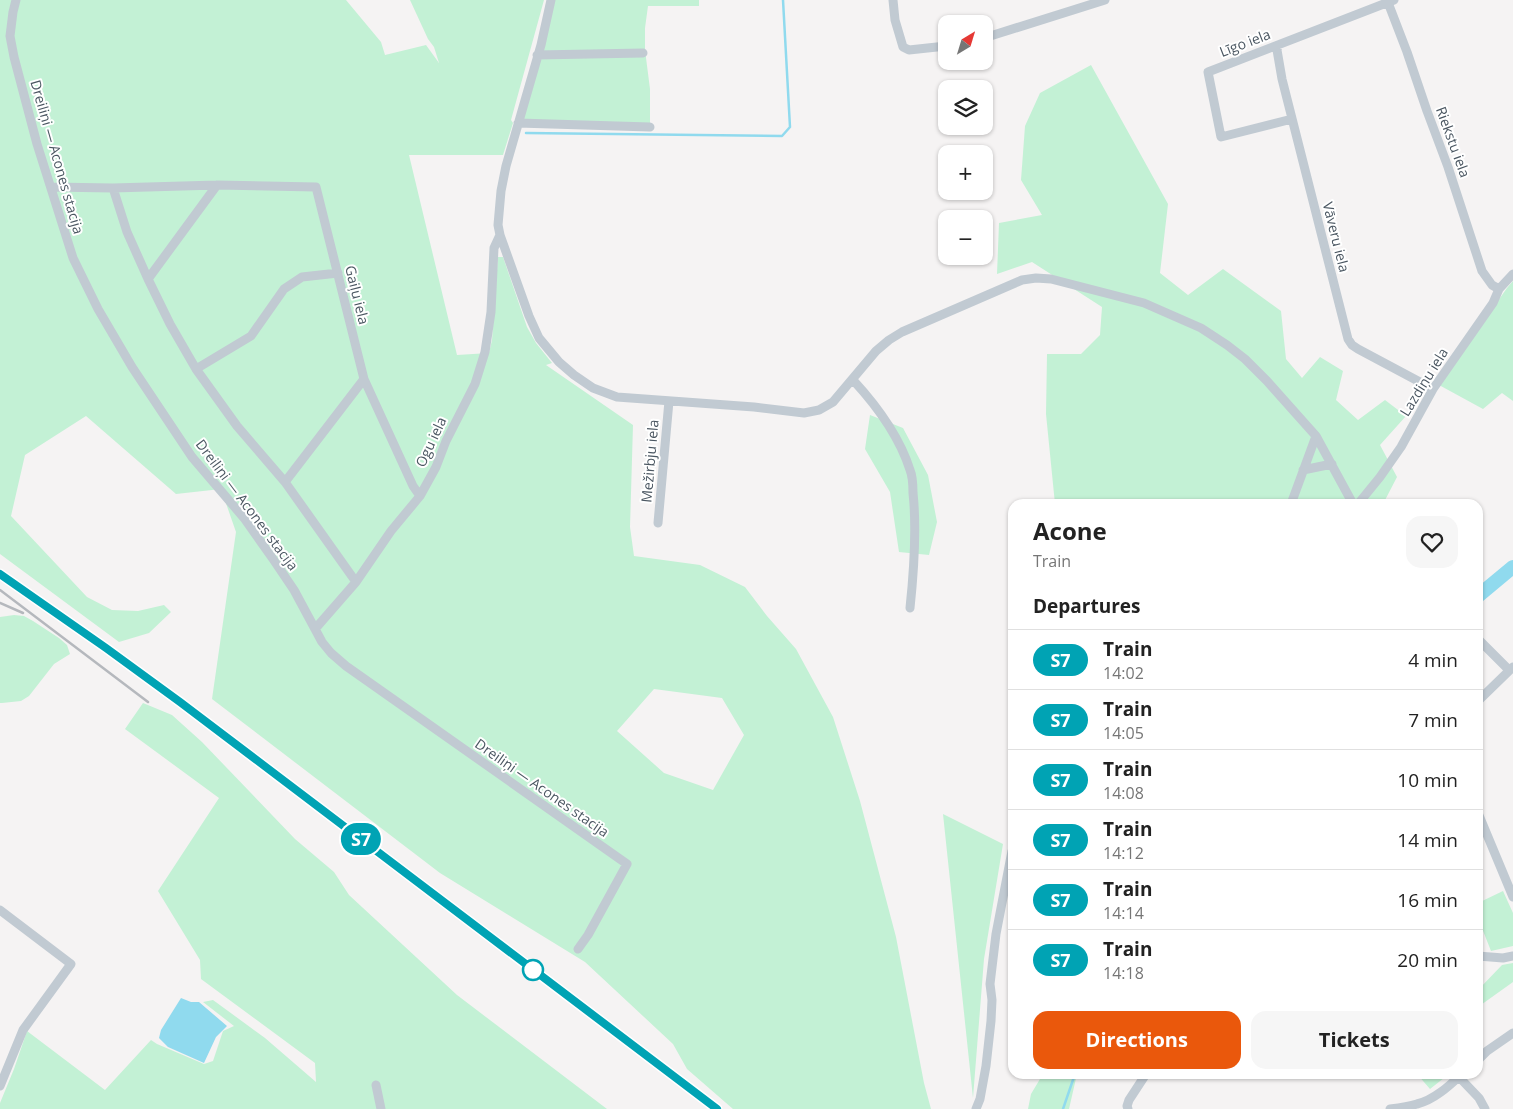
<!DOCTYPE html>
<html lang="en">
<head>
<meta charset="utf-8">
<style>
	body { margin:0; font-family:"Open Sans",sans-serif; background:#f6f6f6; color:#222; height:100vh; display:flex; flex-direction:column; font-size:19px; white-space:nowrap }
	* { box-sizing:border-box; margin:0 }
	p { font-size:16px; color:#767676 }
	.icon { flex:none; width:28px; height:28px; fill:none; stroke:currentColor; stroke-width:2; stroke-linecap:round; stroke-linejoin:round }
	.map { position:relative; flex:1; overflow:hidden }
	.side { position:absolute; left:1008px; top:499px; width:475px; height:580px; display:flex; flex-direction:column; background:#fff; border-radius:15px; box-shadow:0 1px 4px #0004 }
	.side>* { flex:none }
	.badge { padding:0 10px; border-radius:16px; font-size:18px; line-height:32px }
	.needle { width:32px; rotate:38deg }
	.controls { position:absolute; left:938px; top:15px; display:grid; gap:10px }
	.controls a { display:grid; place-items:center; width:55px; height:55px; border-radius:10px; background:#fff; box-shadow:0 1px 4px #0004; font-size:25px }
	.map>.badge { position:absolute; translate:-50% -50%; box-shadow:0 0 0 2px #fff }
	h2 { padding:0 25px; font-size:19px; line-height:45px }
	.round { display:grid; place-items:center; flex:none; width:52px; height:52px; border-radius:15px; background:#f6f6f6 }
	.overview { display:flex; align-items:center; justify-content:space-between; height:85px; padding:0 25px }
	h1 { font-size:24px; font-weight:700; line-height:38px }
	.action { display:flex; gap:10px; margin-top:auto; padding:10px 25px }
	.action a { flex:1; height:58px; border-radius:15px; background:#ea580c; color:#fff; font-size:20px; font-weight:700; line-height:58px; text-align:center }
	.action a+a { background:#f6f6f6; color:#222 }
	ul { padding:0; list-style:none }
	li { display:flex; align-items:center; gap:15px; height:60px; padding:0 25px; border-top:1px solid #e0e0e0 }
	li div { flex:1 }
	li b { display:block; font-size:19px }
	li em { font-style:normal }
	li .badge { min-width:55px; font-weight:700; text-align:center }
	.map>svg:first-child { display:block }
	.green { fill:#c3f1d5; fill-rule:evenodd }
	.water { fill:#90daee }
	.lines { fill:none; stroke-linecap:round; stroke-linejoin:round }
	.stream { stroke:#90daee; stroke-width:2.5 }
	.river { stroke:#90daee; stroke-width:14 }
	.minor { stroke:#c1cad2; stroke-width:9 }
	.rail { stroke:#b5b8bd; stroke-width:2.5 }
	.line-casing { stroke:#fff; stroke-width:11 }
	.line { stroke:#00a3b4; stroke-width:8 }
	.stop-dot { fill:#fff; stroke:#00a3b4; stroke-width:2.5 }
	.labels { text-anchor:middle; stroke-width:4; stroke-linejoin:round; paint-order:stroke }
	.street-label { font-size:14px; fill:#4a5661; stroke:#fff }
</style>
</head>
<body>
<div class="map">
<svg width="1513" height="1109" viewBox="0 0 1513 1109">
	<rect width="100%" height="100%" fill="#f5f3f3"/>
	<path class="green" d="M 0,0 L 346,0 L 381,42 L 385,55 L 426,45 L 439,63 L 434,47 L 428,39 L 410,0 L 544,0 L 511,120 L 513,123 L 503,155 L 409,155 L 457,355 L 489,353 L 492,340 L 498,257 L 503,257 L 527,327 L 536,343 L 552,363 L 546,365 L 633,425 L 630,527 L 634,556 L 700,565 L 745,587 L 767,616 L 796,649 L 833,717 L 860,801 L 896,937 L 924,1083 L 931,1109 L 733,1109 L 687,1069 L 673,1044 L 585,962 L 440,873 L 212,699 L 236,532 L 221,489 L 176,494 L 86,416 L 25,455 L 11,516 L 87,597 L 112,610 L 138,611 L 164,605 L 171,612 L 149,633 L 119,642 L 0,554 ZM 654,689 L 722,698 L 744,735 L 713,790 L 664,773 L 617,731 Z
		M 552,0 L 699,0 L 699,6 L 648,6 L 645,28 L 645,50 L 650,89 L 650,127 L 518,123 Z
		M 1091,65 L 1168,204 L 1160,273 L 1188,295 L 1223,269 L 1281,311 L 1286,359 L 1302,378 L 1320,357 L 1343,371 L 1336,400 L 1358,420 L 1385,400 L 1406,416 L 1380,445 L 1397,477 L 1383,504 L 1055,504 L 1046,414 L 1047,354 L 1081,354 L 1100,335 L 1102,307 L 1032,262 L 997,274 L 999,223 L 1042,215 L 1021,180 L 1025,126 L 1040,93 Z
		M 1513,281 L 1513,401 L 1502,393 L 1483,409 L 1439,385 L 1507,288 Z
		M 870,415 L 903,428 L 928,475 L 937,522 L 929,555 L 899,552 L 890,492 L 865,449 Z
		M 14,615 L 24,616 L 33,621 L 59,638 L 67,645 L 70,654 L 54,664 L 29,696 L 21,701 L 2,703 L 0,703 L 0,617 Z
		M 143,703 L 172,715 L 202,742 L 295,839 L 334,872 L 349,895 L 457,995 L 607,1109 L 0,1109 L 0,1103 L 14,1069 L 27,1031 L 105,1090 L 151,1040 L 157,1044 L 204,1064 L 213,1061 L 223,1031 L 234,1026 L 203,1002 L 213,1000 L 265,1038 L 316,1082 L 315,1063 L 201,979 L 200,960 L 158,891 L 219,798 L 125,729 Z
		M 943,814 L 1003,844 L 984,959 L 973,1098 Z
		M 1503,891 L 1513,913 L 1513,946 L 1491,951 L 1478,918 L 1478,903 Z
		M 1513,963 L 1513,982 L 1478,1007 L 1478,990 L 1502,965 Z
		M 1043,1074 L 1077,1074 L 1069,1109 L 1028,1109 L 1031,1094 Z
		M 1417,1074 L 1449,1074 L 1430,1089 Z"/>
	<path class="water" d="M 181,998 L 191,1002 L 199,1002 L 227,1026 L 216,1037 L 204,1063 L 168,1047 L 159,1038 L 161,1030 Z"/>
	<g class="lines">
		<path class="stream" d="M 526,133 L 782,136 L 790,127 L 783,0
			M 1063,1109 L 1075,1074"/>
		<path class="river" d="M 1478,596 L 1513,567"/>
		<path class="minor" d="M 16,0 L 13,12 L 10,36 L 14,57 L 37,144 L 73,258 L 98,309 L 132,367 L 192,457 L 244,518 L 273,559 L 294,590 L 322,642 L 331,653 L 346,666 L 627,864 L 588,935 L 578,949
			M 551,0 L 541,45 L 506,166 L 501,191 L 498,225 L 500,235 L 529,316 L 539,338 L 559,362 L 574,375 L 593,388 L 617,397 L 754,407 L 804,413 L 819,410 L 833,402 L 876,351 L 889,340 L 902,332 L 1022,280 L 1036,278 L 1051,279 L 1144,303 L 1201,328 L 1227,345 L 1245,359 L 1267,381 L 1316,436 L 1353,504
			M 893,0 L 895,20 L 903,47 L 909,50 L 946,46
			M 1387,0 L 1407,52 L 1427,111 L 1448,167 L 1482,271 L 1492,285 L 1499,289
			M 984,38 L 1105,0
			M 1278,46 L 1277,50 L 1282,79 L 1348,339 L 1352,345 L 1358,349 L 1433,389
			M 537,55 L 643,53
			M 1292,119 L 1221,137 L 1208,72 L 1394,0
			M 518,123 L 650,127
			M 51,187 L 113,188
			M 148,279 L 217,185
			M 196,369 L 251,336 L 284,289 L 302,277 L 338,273
			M 853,380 C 877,406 899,435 910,470 C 913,477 913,485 913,493 C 917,530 914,570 910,608
			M 1303,470 L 1332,464
			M 285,482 L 364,379
			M 1291,504 L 1316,436
			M 1358,504 L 1380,477 L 1401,447 L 1433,389 L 1493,303 L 1499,289 L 1513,274
			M 658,523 L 669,401
			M 356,582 L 285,482 L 237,426 L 196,369 L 170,324 L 148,279 L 127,232 L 113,188 L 217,185 L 316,187 L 364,379 L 413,486 L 420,496
			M 315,629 L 356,582 L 391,531 L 420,496 L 436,467 L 446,441 L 475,384 L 485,352 L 491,312 L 494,248 L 500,235
			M 1478,639 L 1509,670
			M 1478,701 L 1513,667
			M 1478,813 L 1513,897
			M 0,910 L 71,964 L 23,1030 L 0,1086
			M 1478,956 L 1503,958 L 1513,956
			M 1478,1060 L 1487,1051 L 1513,1033
			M 1459,1077 L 1479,1098 L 1485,1109
			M 376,1085 L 381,1109
			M 976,1109 L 980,1099 L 986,1066 L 991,1021 L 992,1000 L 990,984 L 996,934 L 1012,851
			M 1128,1109 L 1127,1106 L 1129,1100 L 1146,1074
			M 1390,1109 C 1399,1108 1408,1107 1417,1104 C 1434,1100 1449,1086 1462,1074"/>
		<path class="rail" d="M 0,574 L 106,648 L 180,702 L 717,1109
			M 0,590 L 148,702
			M 0,603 L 23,613"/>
	</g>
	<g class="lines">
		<g class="line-casing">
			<path id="line" d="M 0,574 L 106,648 L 180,702 L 717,1109"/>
		</g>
		<use href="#line" class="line"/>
	</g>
	<circle class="stop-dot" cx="533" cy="970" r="10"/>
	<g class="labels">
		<g class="street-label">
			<text transform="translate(1245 43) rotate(-21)" y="5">Līgo iela</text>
			<text transform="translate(1453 142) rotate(70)" y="5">Riekstu iela</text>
			<text transform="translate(57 157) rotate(74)" y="5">Dreiliņi — Acones stacija</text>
			<text transform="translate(1336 237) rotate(76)" y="5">Vāveru iela</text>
			<text transform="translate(357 295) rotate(76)" y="5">Gaiļu iela</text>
			<text transform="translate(1424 382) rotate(-58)" y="5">Lazdiņu iela</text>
			<text transform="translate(431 442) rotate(-65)" y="5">Ogu iela</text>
			<text transform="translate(650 461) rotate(-85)" y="5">Mežirbju iela</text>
			<text transform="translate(247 505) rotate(53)" y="5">Dreiliņi — Acones stacija</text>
			<text transform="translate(542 788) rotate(35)" y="5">Dreiliņi — Acones stacija</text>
		</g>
	</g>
</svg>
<div class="controls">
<a><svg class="needle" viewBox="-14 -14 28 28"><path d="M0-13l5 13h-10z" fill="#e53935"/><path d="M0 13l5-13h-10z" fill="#767676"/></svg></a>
<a><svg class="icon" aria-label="layers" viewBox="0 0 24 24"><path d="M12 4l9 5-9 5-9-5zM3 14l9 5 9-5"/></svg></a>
<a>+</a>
<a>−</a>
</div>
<b class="badge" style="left:361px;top:839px;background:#00a3b4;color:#fff">S7</b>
<section class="side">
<div class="overview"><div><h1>Acone</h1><p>Train</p></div><a class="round"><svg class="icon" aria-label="heart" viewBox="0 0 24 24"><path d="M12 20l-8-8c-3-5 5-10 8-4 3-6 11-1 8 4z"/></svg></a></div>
<h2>Departures</h2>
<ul>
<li><span class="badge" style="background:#00a3b4;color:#fff">S7</span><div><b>Train</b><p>14:02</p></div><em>4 min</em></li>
<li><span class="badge" style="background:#00a3b4;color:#fff">S7</span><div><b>Train</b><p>14:05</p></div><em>7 min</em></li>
<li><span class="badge" style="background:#00a3b4;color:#fff">S7</span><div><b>Train</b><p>14:08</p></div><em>10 min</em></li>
<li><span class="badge" style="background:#00a3b4;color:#fff">S7</span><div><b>Train</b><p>14:12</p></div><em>14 min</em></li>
<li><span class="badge" style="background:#00a3b4;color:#fff">S7</span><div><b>Train</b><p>14:14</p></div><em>16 min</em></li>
<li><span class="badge" style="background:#00a3b4;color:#fff">S7</span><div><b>Train</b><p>14:18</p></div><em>20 min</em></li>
</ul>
<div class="action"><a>Directions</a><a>Tickets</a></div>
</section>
</div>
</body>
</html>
